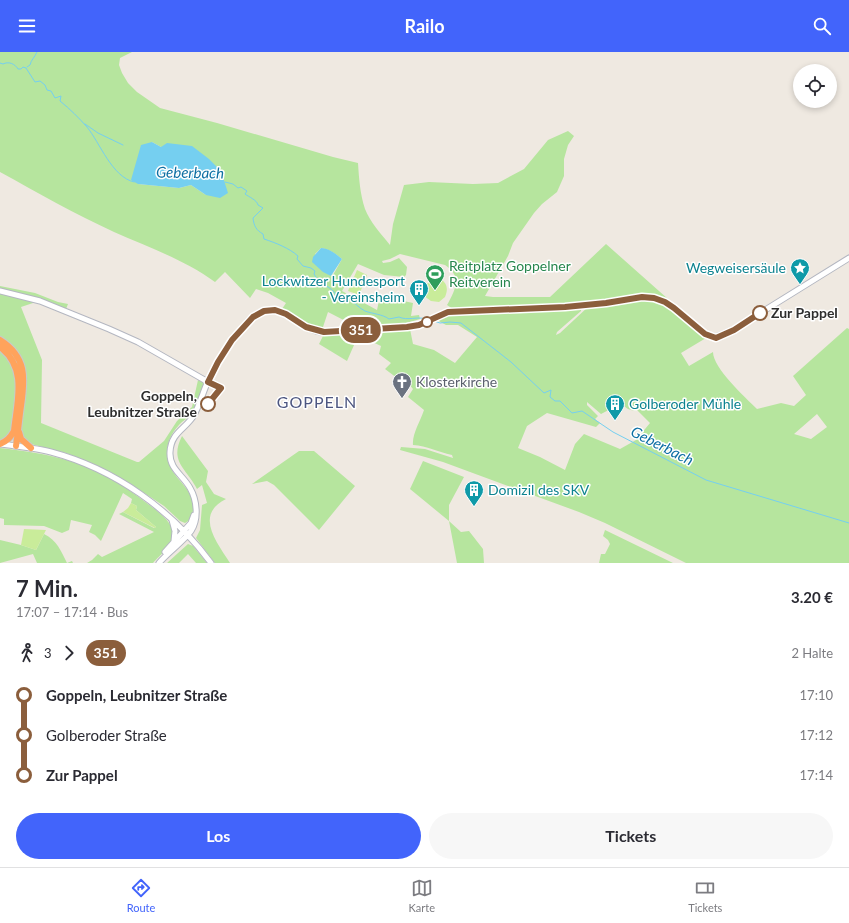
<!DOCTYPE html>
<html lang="de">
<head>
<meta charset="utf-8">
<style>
	body { margin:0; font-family:Lato,sans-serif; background:#f7f7f7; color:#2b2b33; height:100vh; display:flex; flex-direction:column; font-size:15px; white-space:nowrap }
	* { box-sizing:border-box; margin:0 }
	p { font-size:13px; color:#7c7c81 }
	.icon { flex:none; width:22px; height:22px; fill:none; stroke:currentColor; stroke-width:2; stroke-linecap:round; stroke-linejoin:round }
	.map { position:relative; height:511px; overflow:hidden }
	.drawer { display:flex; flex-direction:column; background:#fff; flex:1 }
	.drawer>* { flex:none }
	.badge { padding:0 8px; border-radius:13px; font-size:14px; line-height:26px }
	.tools { position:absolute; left:793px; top:12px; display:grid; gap:8px }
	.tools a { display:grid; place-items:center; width:44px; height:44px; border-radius:50%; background:#fff; box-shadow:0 2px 6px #0003; font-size:20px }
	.map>.badge { position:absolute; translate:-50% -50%; box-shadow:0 0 0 2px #fff }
	.legs { display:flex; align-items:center; gap:6px; height:44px; padding:0 16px; font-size:13px }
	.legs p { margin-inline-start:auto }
	.overview { display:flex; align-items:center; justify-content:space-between; height:68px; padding:0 16px }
	h1 { font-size:22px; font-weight:700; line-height:30px }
	.cta { display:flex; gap:8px; margin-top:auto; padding:8px 16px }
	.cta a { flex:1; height:46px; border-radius:24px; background:#4264fb; color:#fff; font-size:16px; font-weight:700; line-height:46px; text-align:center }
	.cta a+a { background:#f7f7f7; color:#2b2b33 }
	ul { padding:0 16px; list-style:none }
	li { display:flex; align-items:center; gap:14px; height:40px; font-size:15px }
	li i { display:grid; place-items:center; width:6px; height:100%; margin:0 5px; background:currentColor }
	li i::after { content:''; width:10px; height:10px; margin:-5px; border:3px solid; border-radius:50%; background:#fff }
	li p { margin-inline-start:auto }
	li:first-child i { background:linear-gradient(#0000 50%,currentColor 0) }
	li:last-child i { background:linear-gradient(currentColor 50%,#0000 0) }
	header { display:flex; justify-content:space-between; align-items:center; height:52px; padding:0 16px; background:#4264fb; color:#fff; font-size:18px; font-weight:700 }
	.menu { display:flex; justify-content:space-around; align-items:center; height:56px; border-top:1px solid #e1e1e2; background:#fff; font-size:11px; color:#7c7c81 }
	.menu a { display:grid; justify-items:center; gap:2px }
	.menu .selected { color:#4264fb }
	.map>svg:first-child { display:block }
	.green { fill:#b6e59e; fill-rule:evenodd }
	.pitch { fill:#c9ec9a }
	.water { fill:#75cff0 }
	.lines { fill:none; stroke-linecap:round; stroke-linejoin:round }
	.stream { stroke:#75cff0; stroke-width:1 }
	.secondary-casing { stroke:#b4b7c1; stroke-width:7 }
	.highway-casing { stroke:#c9c9c9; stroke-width:8 }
	.secondary { stroke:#fff; stroke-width:5 }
	.highway { stroke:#ffa35c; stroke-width:6 }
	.line-1-casing { stroke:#fff; stroke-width:9 }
	.line-1 { stroke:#8b5e3c; stroke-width:6 }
	.stop-1-dot { fill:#fff; stroke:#8b5e3c; stroke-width:2 }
	.labels { text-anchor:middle; stroke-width:3; stroke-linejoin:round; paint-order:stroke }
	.leisure-label { font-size:14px; fill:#27864d; stroke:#fff; text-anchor:start }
	.culture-label { font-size:14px; fill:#0d838f; stroke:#fff; text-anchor:end }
	.stop-label { font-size:14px; font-weight:bold; fill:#2e2e2e; stroke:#fff; text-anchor:start }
	.worship-label { font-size:14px; fill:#5b616d; stroke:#fff; text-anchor:start }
	.water-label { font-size:15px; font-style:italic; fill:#0d6fa3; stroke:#fff }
	.quarter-label { font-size:16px; letter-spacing:1px; fill:#4d5680; stroke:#fff }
</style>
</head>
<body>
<header><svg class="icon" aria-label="menu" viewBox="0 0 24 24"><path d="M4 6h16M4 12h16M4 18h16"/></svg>Railo<svg class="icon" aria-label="search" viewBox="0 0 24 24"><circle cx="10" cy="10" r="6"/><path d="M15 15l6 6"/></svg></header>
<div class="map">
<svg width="849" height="511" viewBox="0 0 849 511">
	<rect width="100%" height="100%" fill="#efe9e1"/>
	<path class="green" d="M 0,0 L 132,0 L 120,6 L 119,13 L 122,21 L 128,31 L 137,40 L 160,56 L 217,71 L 333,105 L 358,111 C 359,126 360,142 365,157 C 370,170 381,182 390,193 L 393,172 L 404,133 L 429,130 L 473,132 L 498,131 L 524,117 L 548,88 L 568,79 L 574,84 L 568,93 L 564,107 L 564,124 L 557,140 L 542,152 L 534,161 L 513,191 L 508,204 L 485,244 L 493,245 L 550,245 L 606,192 L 668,247 L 666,249 L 633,244 L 585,251 L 539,255 L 485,255 L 453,257 L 447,253 C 456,237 462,224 445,213 L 400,202 L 390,207 L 382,209 L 383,211 L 390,210 L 399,206 L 407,215 L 406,223 L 404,225 L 384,223 L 358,212 L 342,239 L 377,258 L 380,244 L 413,251 L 411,264 L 419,263 L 420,267 L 403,272 L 359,276 L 328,260 L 322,278 L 312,274 L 282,257 L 286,251 L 268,241 L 256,237 L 250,246 L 225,220 L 215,230 C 185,208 148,195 114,180 C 75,162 38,141 0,120 ZM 152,90 L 161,95 L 206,143 L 191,133 L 179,136 L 138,132 ZM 321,196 C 329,197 336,202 342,207 L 333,223 L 315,202 Z
		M 0,234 L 35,241 L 58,250 L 68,252 L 66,257 L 31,244 L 0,237 Z
		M 0,241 L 36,250 L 21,255 L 42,308 L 41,371 L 137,410 L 139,410 L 164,389 L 177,369 L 192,355 L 198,328 L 205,331 C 201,341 199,351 193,360 C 190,364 186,367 182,370 C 172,379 164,394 168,408 C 172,428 196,436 193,459 C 192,464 190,469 185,471 L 180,469 L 164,454 L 129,431 L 101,416 L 66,401 L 31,392 L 26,389 L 21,382 L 25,318 L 0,286 Z
		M 635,248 C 672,247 680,266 706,286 L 681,301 L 689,314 L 713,300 C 713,316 745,345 757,357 L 781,351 L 794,354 L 806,343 L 793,324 L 847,276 L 849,277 L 849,511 L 686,511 L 605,471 L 579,460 L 443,410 L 400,398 L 401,395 L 425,397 L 453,406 L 452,403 C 438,400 427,394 413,393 C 412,382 420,370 424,358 L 408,345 L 413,337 L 401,323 L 397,326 L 385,317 L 391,311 L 379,302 L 381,294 L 364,286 L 366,279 L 410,277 L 413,292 L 434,298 L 455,311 L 477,285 L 458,273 L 446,273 L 435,267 L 446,263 L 458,260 L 540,259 L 581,256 L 581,259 L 557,280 L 556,283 L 560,281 L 589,254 ZM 587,350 L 601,362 L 622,351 C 626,357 630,359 637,358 L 650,371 L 636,388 L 620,397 L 584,382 L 575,392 L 565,418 L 540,405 L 518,396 L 527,374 L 547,361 L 596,375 L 600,371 L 595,367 L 598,364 L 587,353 ZM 817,362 L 827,375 L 811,387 L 794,382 Z
		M 352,280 L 358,284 L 347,309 L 319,292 L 324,282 Z
		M 0,298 C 6,303 14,313 16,321 C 19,335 13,367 11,381 L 9,385 L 0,389 Z
		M 182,384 L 208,419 L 206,430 L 214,442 L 226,447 C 194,463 217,490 230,511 L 215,511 L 196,486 L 200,478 L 202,453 L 207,451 L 202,433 L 197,437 C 186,416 169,410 182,384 Z
		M 0,396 C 38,400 77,407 111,426 C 124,434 136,443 148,452 C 156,458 173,470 173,481 C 173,493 160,503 153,511 L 87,511 L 92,508 L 98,502 L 102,505 L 154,480 L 119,462 L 123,460 L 154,476 L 156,475 L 136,458 L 137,454 L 131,451 L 132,447 L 123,441 L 101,489 L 95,483 L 89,480 L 92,473 L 71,468 L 69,478 L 62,481 L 44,474 L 4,473 L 4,467 L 0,466 Z
		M 299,399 L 314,399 L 355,434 L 319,478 L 274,433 L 267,429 L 252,432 Z
		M 423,409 L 464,425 L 449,453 L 449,469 L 461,480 L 469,479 L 483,497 L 484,511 L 457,511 L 449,469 L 410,437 Z
		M 605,478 L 673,511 L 599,511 L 601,502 L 605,502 L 610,492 L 608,488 L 603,484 Z
		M 44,482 C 57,488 61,499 67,511 L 72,509 L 73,511 L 37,511 L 33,502 L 0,511 L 0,488 L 21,493 L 36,498 Z
		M 188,492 L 193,494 L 207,511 L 196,511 L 188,502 L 179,511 L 167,511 Z"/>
	<path class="pitch" d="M 357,218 L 367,223 L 359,243 L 348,239 Z
		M 440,227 C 448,231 448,238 445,245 L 439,250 L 431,249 L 424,244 L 423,236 L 426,232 Z
		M 131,451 L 137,454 L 136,458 L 156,475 L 155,476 L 123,460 L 128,456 Z
		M 24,477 L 46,478 L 36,498 L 21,493 Z"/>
	<path class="water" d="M 152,90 L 161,95 L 167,91 L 192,94 L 209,107 L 221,119 L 228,141 L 220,146 L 206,143 L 191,133 L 179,136 L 138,132 L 131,128 L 141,93 Z
		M 321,196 C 329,196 336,202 342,207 L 331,224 L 323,220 L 312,210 L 313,205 Z"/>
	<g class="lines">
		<path class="stream" d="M 0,11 L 3,12 C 9,9 15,12 18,17 L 21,17 L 23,15 L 26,16 L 35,30 L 40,29 L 45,33 L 47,38 L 51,39 L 55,46 L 61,44 L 60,49 C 70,57 79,66 87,75 C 100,91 112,125 134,130
			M 27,15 L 30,13 C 31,8 35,5 37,0
			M 85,72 L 98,81 L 123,93
			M 225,130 L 233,132 L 238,136 L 241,135 L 247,139 L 245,142 C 249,145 257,148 258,153 L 263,156 L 253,166 C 254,174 256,178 263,182 L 264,187 C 276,191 289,196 298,204 L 297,207 L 303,214 L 311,216 L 315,219 L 314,222 C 320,234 332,234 336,243 L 340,244 L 343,243 L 344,244 L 343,246 L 345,248 L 350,247 C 355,251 359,256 365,259 C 373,262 382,262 389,267 L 399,265 C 407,269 418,264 426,267
			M 434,269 L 440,271 L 450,270 L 461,271 L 511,310 L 544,341 L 551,338 L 550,345 L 555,349 L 560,349 L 572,361 L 582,359 L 613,380 L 706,428 L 849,471"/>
		<g class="secondary-casing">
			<path id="secondary" d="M 0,239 L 40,249 L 109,277 L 138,290 L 208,330
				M 0,392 C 17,394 35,396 51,400 C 115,417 172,458 211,511
				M 172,468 L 175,479 L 174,489
				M 165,500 L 191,471 L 194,463
				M 159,511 C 168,500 183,490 191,479 C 199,467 197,448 190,436 C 183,423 169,417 170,400 C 171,380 186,377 194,363 C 200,352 203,340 208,329 C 217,311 227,294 241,278 C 247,270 253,262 264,259 C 284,254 298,273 316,279 C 327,282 338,279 349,279 C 368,278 388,276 407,275 L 419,273 L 448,260 L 565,255 L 606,251 L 642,245 L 654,246 L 665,250 L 674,256 L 705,282 L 716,285 L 733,278 L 849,206"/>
		</g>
		<g class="highway-casing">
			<path id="highway" d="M 0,288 C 27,305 25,326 21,354 C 19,367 18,381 16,394
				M 0,295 C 28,316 17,350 14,379
				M 19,380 L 21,387 L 31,396
				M 0,392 C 7,389 10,386 14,379"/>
		</g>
		<use href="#secondary" class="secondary"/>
		<use href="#highway" class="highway"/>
	</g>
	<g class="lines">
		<g class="line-1-casing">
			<path id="line-1" d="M 208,352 L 221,336 L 208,330 L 218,310 L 232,288 L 253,265 L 264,259 L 275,258 L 286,262 L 306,275 L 324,280 L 407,275 L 419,273 L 448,260 L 565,255 L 606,251 L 642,245 L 654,246 L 665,250 L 674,256 L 705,282 L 716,286 L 734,278 L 760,261"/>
		</g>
		<use href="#line-1" class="line-1"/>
	</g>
	<defs>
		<g id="sight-pin" transform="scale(1)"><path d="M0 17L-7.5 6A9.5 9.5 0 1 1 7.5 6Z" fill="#0f9aa8" stroke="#fff"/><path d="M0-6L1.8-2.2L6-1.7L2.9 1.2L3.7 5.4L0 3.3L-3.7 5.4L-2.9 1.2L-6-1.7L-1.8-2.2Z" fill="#fff"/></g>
		<g id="stadium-pin" transform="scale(1)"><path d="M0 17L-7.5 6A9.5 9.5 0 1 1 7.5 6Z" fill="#2e9e5b" stroke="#fff"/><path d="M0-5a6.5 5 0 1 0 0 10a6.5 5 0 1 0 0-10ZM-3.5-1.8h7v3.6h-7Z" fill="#fff"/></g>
		<g id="building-pin" transform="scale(1)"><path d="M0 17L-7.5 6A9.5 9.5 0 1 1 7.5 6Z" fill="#0f9aa8" stroke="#fff"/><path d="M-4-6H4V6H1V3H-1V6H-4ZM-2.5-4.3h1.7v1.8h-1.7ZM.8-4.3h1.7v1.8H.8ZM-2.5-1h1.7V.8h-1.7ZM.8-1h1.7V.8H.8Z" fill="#fff"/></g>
		<g id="church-pin" transform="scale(1)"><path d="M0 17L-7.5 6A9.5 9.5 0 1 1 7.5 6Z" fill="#6b7280" stroke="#fff"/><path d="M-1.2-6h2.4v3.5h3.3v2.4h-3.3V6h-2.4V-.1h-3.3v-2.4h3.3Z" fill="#fff"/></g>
	</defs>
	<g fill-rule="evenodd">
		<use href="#sight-pin" x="800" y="216"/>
		<use href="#stadium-pin" x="435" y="222"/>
		<use href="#building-pin" x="419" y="237"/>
		<use href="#church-pin" x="402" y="330"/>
		<use href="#building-pin" x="615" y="352"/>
		<use href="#building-pin" x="474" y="438"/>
	</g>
	<g class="stop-1-dot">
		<circle cx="760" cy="261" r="7"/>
		<circle cx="427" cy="270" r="5"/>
		<circle cx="208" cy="352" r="7"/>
	</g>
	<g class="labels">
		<g class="leisure-label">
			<text x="449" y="219">Reitplatz Goppelner<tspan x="449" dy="16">Reitverein</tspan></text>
		</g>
		<g class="culture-label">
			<text x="786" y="221">Wegweisersäule</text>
			<text x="405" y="234">Lockwitzer Hundesport<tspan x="405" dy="16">- Vereinsheim</tspan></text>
			<text x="629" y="357" text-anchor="start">Golberoder Mühle</text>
			<text x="488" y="443" text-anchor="start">Domizil des SKV</text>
		</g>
		<g class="stop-label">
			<text x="771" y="266">Zur Pappel</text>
			<text x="197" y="349" text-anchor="end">Goppeln,<tspan x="197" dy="16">Leubnitzer Straße</tspan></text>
		</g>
		<g class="worship-label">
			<text x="416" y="335">Klosterkirche</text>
		</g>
		<g class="water-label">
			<text transform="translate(190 121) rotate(1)" y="5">Geberbach</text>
			<text transform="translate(662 394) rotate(27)" y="5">Geberbach</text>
		</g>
		<g class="quarter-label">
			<text x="317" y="356">GOPPELN</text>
		</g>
	</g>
</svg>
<div class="tools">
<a><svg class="icon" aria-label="locate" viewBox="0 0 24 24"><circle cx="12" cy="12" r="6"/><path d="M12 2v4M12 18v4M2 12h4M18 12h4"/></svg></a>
</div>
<b class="badge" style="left:361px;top:278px;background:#8b5e3c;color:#fff">351</b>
</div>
<section class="drawer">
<div class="overview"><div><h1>7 Min.</h1><p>17:07 – 17:14 · Bus</p></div><b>3.20 €</b></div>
<div class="legs"><svg class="icon" aria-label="walk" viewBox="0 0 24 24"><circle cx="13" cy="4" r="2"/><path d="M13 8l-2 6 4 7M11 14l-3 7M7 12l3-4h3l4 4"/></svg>3<svg class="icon" aria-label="forward" viewBox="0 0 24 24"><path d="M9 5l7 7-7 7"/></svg><b class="badge" style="background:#8b5e3c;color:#fff">351</b><p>2 Halte</p></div>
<ul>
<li><i style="color:#8b5e3c"></i><b>Goppeln, Leubnitzer Straße</b><p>17:10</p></li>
<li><i style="color:#8b5e3c"></i><span>Golberoder Straße</span><p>17:12</p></li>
<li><i style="color:#8b5e3c"></i><b>Zur Pappel</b><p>17:14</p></li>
</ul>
<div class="cta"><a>Los</a><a>Tickets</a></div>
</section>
<nav class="menu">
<a class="selected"><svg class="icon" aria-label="directions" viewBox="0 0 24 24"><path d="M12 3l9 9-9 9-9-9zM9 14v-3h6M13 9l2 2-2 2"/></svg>Route</a>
<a><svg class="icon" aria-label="map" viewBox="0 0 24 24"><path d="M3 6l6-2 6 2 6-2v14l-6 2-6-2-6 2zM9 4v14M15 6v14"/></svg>Karte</a>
<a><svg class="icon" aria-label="tickets" viewBox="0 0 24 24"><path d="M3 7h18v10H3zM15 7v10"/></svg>Tickets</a>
</nav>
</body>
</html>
